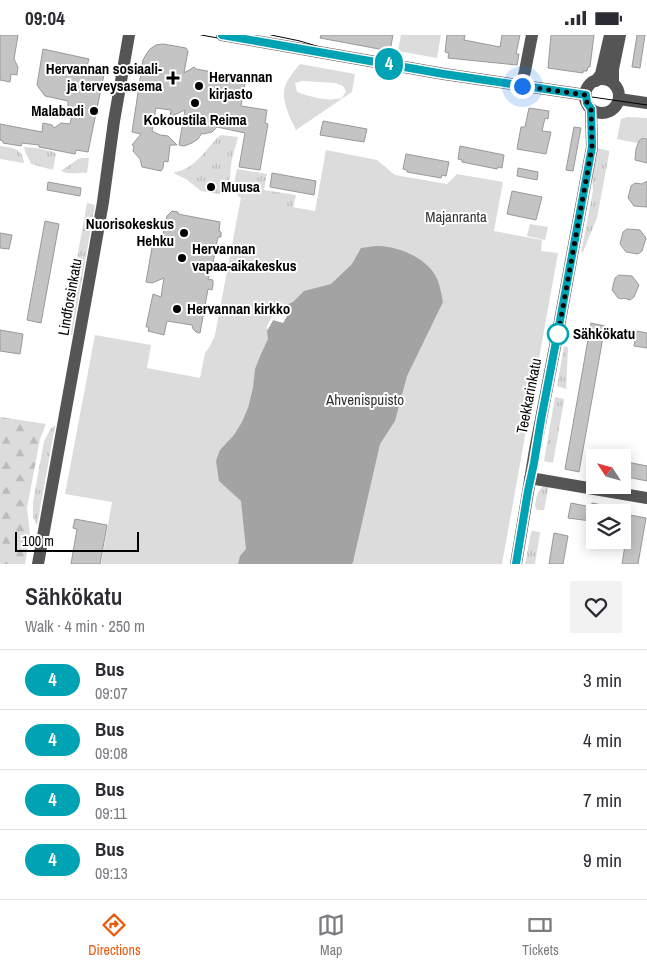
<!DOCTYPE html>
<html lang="en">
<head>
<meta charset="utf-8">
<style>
	body { margin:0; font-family:"Archivo Narrow",sans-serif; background:#f2f2f3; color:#2b2b33; height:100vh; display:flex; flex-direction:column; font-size:19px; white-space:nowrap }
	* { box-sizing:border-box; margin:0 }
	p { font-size:16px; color:#7c7c81 }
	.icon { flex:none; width:28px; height:28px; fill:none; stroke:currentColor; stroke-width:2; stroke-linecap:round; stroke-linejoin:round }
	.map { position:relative; height:529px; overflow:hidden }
	.side { display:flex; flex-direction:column; background:#fff; flex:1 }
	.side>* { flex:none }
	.badge { padding:0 10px; border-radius:16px; font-size:18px; line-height:32px }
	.needle { width:32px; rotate:306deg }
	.controls { position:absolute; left:586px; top:414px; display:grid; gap:10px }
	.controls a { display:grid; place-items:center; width:45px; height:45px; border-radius:0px; background:#fff; box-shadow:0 2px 12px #0003; font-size:25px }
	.scale { position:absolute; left:15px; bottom:12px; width:124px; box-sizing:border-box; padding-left:5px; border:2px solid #000; border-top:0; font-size:14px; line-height:18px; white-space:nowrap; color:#000; -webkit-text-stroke:4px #fff; paint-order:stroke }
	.you { position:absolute; width:25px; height:25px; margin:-12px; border:4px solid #fff; border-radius:50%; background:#1a73e8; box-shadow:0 0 0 8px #1a73e833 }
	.map>.badge { position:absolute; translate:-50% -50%; box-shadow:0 0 0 2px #fff }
	.round { display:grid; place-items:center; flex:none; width:52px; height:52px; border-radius:0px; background:#f2f2f3 }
	.headline { display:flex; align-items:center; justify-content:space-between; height:85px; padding:0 25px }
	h1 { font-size:24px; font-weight:600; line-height:38px }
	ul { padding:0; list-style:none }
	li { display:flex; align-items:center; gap:15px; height:60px; padding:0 25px; border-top:1px solid #e1e1e2 }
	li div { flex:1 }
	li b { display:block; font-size:19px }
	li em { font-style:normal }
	li .badge { min-width:55px; font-weight:700; text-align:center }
	.status { display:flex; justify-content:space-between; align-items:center; height:35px; padding:0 25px; background:#fff; direction:ltr }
	.status svg { height:14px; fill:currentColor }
	.menu { display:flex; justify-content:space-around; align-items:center; height:70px; border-top:1px solid #e1e1e2; background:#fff; font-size:14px; color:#7c7c81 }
	.menu a { display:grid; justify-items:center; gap:2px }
	.menu .selected { color:#ea580c }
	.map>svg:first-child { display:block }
	.grass { fill:url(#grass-tufts) }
	.forest { fill:url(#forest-firs) }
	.park { fill:#dcdcdc; fill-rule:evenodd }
	.water { fill:#a3a3a3 }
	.pier { fill:#fff }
	.building { fill:#c4c4c4; stroke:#999 }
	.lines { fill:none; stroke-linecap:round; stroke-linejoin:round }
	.minor { stroke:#555; stroke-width:12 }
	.tram { stroke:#000; stroke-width:1 }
	.line-casing { stroke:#fff; stroke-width:11 }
	.line { stroke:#00a3b4; stroke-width:8 }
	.walk { stroke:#000; stroke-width:5; stroke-dasharray:0 9 }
	.poi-dot { fill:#000; stroke:#fff; stroke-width:2 }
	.stop-dot { fill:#fff; stroke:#00a3b4; stroke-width:2.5 }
	.labels { text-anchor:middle; stroke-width:4; stroke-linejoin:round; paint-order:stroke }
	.poi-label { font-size:15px; font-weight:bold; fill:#000; stroke:#fff; text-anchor:start }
	.park-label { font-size:15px; fill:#333; stroke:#fff }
	.street-label { font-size:15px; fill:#000; stroke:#fff }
	.stop-label { font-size:15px; font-weight:bold; fill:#000; stroke:#fff; text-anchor:start }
</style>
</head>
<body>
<div class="status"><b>09:04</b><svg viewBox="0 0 49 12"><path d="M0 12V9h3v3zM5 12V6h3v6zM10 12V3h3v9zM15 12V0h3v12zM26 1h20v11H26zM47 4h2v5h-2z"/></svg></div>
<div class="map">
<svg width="647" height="529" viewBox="0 0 647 529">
	<defs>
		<pattern id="grass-tufts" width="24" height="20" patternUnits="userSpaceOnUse" patternTransform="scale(1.25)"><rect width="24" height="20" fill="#dcdcdc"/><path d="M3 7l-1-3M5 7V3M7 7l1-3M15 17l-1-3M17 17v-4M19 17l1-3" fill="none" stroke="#bbb"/></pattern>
		<pattern id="forest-firs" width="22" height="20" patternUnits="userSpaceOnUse" patternTransform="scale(1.25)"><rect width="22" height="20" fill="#dcdcdc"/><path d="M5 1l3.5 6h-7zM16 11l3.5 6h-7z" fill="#bbb"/></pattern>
	</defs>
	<rect width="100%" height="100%" fill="#fff"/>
	<path class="grass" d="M 221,100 L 238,102 C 236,112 232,121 231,131 C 229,145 233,149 219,159 L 201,156 L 186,144 L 175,139 L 174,137 C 189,136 201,122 210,111 C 214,107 216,103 221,100 Z
		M 0,111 C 13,113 23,113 24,128 L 0,124 Z
		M 24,112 L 37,113 L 54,117 L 56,119 L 53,135 L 31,129 L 25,116 Z
		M 597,113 L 609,116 L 609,119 L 597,183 L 583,217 L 581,218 L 593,156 L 592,142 Z
		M 82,123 L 89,123 L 87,138 C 79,137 69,140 61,136 L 78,124 Z
		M 237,134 L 267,139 L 264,155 L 296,160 L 293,173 L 241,163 C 231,156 235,145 237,134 Z
		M 87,168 L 95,170 L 72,300 L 69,299 L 67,279 Z
		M 566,311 L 568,313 L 566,354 L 557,351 L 564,312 Z
		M 555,362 L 564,364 L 564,366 L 553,428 L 544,426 Z
		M 53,391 L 55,391 L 37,491 L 33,482 L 33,467 L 44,406 L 50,395 Z
		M 549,449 L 544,475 L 537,475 L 535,471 C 537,461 537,452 549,449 Z
		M 533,496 L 540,497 L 540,498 L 535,529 L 525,529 L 531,497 Z"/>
	<path class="forest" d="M 0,382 L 46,389 L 40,404 L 27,473 L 30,500 L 25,529 L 0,529 Z"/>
	<path class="park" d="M 401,0 L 441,0 L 437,23 L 398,16 Z
		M 300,29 L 355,39 L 352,57 L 296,95 C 289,81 278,60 288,45 C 291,39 296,34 300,29 ZM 302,46 L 335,48 L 343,51 L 346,56 L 342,63 C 326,67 312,62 297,57 L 295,48 Z
		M 627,82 L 647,83 L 647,103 L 644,102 L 637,108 L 617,104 L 621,84 Z
		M 326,115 L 377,125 L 395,140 L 447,149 L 457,139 L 503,147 L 494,196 L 542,205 L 541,216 L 558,218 L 502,529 L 101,529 L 112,467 L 65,459 L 95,300 L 151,310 L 147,333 L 200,343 L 205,318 L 210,311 L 215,300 L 238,178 L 241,163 L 315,176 Z
		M 530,189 L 548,192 L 545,205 L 527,201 Z"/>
	<path class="water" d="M 376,211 C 395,210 425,222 435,240 C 440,248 441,258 443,267 L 407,341 L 395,386 L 380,409 L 353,527 L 352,529 L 238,529 L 240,521 L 246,514 L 241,466 L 219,446 L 216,426 L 220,415 L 234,400 L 242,387 L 248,373 L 253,353 L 255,334 L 261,319 L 268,304 L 267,296 L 281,272 L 286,270 L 293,267 L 304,256 L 331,249 L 352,229 L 361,213 Z"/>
	<path class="pier" d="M 283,268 L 281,272 L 289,278 L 283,288 L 273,285 L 268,294 L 266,293 L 278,270 Z"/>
	<path class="building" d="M 0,0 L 18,0 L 14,24 L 18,32 L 17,40 L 11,39 L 10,47 L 0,45 Z
		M 321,0 L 393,0 L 390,16 L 320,3 Z
		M 447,0 L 465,0 L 464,5 L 500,12 L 502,0 L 520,0 L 516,19 L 519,19 L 517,30 L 448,23 L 449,18 L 445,17 Z
		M 551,0 L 594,0 L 590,32 L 588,32 L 587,36 L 583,36 L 583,38 L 548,33 Z
		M 637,0 L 645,0 L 640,33 L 632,32 Z
		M 163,9 L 186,13 L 188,16 L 184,38 L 194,32 L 196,34 L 246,43 L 241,71 L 267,75 L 265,88 L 268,89 L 260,135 L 239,132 L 245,98 L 217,92 L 212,97 L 203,99 L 202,98 L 198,104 L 192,108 L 184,111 L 179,110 L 185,75 L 170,82 L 171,75 L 156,73 L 152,96 L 160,100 L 168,101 L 177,110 L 170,110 L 168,127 L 164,126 L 163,133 L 161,136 L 142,132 L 140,124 L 133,116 L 134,111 L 132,110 L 141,99 L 132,97 L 143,25 L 147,18 L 150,14 L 156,10 Z
		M 43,14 L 89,24 L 87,31 L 105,35 L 88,117 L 76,115 L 75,119 L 39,112 L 39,110 L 22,108 L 21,111 L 3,108 L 3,106 L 0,105 L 0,89 L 42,97 L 43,88 L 52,90 L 54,93 L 61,88 L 70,89 L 73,75 L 68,74 L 68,66 L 45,61 L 37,50 Z
		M 529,73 L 549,76 L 548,84 L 545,83 L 542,96 L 551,97 L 546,119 L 517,114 L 521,92 L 525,92 Z
		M 323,86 L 367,94 L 364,107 L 320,100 Z
		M 574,92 L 581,93 L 573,136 L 566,135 Z
		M 643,103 L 647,104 L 647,128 L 635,125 L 636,114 L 639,106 Z
		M 460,111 L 504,120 L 502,133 L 498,132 L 497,134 L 462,127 L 462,125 L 458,124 Z
		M 406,119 L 449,127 L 446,141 L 442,140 L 441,143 L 407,137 L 407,135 L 403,134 Z
		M 518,133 L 538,137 L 537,145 L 517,141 Z
		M 272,138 L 316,146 L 314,160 L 270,152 Z
		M 647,146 L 647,172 L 634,171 L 628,163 L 631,151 L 635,148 L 642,149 Z
		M 48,147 L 81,153 L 80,161 L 47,155 Z
		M 512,156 L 542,162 L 536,185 L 507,179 Z
		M 172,176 L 178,177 L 178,179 L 220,187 L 219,196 L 221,197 L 221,202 L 218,202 L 212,233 L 208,244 L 213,245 L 213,250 L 212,255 L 208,254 L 200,298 L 196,297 L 193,294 L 192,290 L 167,286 L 164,300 L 148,296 L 149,292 L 146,292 L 153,259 L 161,262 L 164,243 L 152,248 L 146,247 L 153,207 L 161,210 L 167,181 Z
		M 45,186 L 59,189 L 41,288 L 27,285 Z
		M 627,194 L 640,195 L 646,203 L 642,216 L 638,219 L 626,217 L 620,209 L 623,197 Z
		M 0,198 L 12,200 L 9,214 L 0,213 Z
		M 619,240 L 632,241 L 639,250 L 634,262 L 630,265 L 624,263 L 622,264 L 618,263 L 612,255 L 615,243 Z
		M 591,288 L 605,291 L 579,437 L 565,434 Z
		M 0,295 L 23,299 L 20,319 L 0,316 Z
		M 637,296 L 647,298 L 647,313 L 634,311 Z
		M 622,426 L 647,431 L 647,446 L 622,441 Z
		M 571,468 L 591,472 L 592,468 L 611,472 L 610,478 L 595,478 L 595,485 L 591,484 L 591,486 L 568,483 Z
		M 630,480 L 646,483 L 638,529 L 622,529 Z
		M 75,484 L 107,490 L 100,529 L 71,529 L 77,494 L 73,493 Z
		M 554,498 L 568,501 L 563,529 L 549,529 Z"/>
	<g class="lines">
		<path class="minor" d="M 222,0 L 444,39 L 586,60
			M585 61a17 17 0 1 1 34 0a17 17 0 1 1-34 0Z
			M 596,46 L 601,39 L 610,0
			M 613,48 L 613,34 L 620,0
			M 521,51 L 525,36 L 532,0
			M 619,64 L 647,68
			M 530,443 L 647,463
			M 38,529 L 90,241 L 103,167 L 114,86 L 129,0
			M 516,529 L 535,415 L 559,291 L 592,112 L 591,74"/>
		<path class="tram" d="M 201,0 L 280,14 L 338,22 L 461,43 L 647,70
			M 271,0 L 300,6 L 336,17"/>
	</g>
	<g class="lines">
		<g class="line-casing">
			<path id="line" d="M 222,0 L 444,39 L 586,60 L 587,68 L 591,74 L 592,112 L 559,291 L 541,385 L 534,428 L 528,456 L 516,529"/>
		</g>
		<use href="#line" class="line"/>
		<path class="walk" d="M 522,51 L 586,60 L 587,68 L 591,74 L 592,112 L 558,299"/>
	</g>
	<g class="poi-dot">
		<path d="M170.5 35.5h5v5h5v5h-5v5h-5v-5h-5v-5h5z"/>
		<circle cx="199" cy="51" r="5"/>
		<circle cx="195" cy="68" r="5"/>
		<circle cx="94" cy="76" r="5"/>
		<circle cx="211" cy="152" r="5"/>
		<circle cx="184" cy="198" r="5"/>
		<circle cx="182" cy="223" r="5"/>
		<circle cx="177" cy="274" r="5"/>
	</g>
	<circle class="stop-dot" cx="558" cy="299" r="10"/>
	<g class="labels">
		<g class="poi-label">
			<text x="162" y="39" text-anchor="end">Hervannan sosiaali-<tspan x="162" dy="17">ja terveysasema</tspan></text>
			<text x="209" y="47">Hervannan<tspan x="209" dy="17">kirjasto</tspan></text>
			<text x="84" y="81" text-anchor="end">Malabadi</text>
			<text x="195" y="90" text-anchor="middle">Kokoustila Reima</text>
			<text x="221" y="157">Muusa</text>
			<text x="174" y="194" text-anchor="end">Nuorisokeskus<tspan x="174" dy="17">Hehku</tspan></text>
			<text x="192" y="219">Hervannan<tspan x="192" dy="17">vapaa-aikakeskus</tspan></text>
			<text x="187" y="279">Hervannan kirkko</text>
		</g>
		<g class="park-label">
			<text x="456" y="187">Majanranta</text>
			<text x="365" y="370">Ahvenispuisto</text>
		</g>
		<g class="street-label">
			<text transform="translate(70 262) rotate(-80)" y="5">Lindforsinkatu</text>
			<text transform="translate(529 361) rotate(-79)" y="5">Teekkarinkatu</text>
		</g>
		<g class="stop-label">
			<text x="573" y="304">Sähkökatu</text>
		</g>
	</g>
</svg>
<div class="controls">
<a><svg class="needle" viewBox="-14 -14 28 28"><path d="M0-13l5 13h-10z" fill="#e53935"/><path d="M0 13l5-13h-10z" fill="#7c7c81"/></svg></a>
<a><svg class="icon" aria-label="layers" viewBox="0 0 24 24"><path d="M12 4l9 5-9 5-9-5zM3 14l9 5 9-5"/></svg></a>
</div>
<div class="scale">100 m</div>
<div class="you" style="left:522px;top:51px"></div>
<b class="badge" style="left:389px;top:29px;background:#00a3b4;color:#fff">4</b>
</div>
<section class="side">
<div class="headline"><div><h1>Sähkökatu</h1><p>Walk · 4 min · 250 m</p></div><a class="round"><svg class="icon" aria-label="heart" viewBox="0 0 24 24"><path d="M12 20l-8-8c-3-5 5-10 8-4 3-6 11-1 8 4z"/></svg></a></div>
<ul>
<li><span class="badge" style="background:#00a3b4;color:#fff">4</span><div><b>Bus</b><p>09:07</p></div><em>3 min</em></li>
<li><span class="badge" style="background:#00a3b4;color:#fff">4</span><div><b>Bus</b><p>09:08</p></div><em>4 min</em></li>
<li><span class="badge" style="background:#00a3b4;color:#fff">4</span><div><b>Bus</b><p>09:11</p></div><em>7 min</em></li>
<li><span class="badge" style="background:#00a3b4;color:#fff">4</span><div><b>Bus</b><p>09:13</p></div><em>9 min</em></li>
</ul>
</section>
<nav class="menu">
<a class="selected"><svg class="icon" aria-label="directions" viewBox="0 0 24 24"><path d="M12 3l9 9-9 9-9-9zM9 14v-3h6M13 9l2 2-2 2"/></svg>Directions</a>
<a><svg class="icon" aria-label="map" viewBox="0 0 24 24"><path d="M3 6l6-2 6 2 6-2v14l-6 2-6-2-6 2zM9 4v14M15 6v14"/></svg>Map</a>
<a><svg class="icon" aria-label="tickets" viewBox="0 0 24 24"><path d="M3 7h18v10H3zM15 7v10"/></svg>Tickets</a>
</nav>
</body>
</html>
